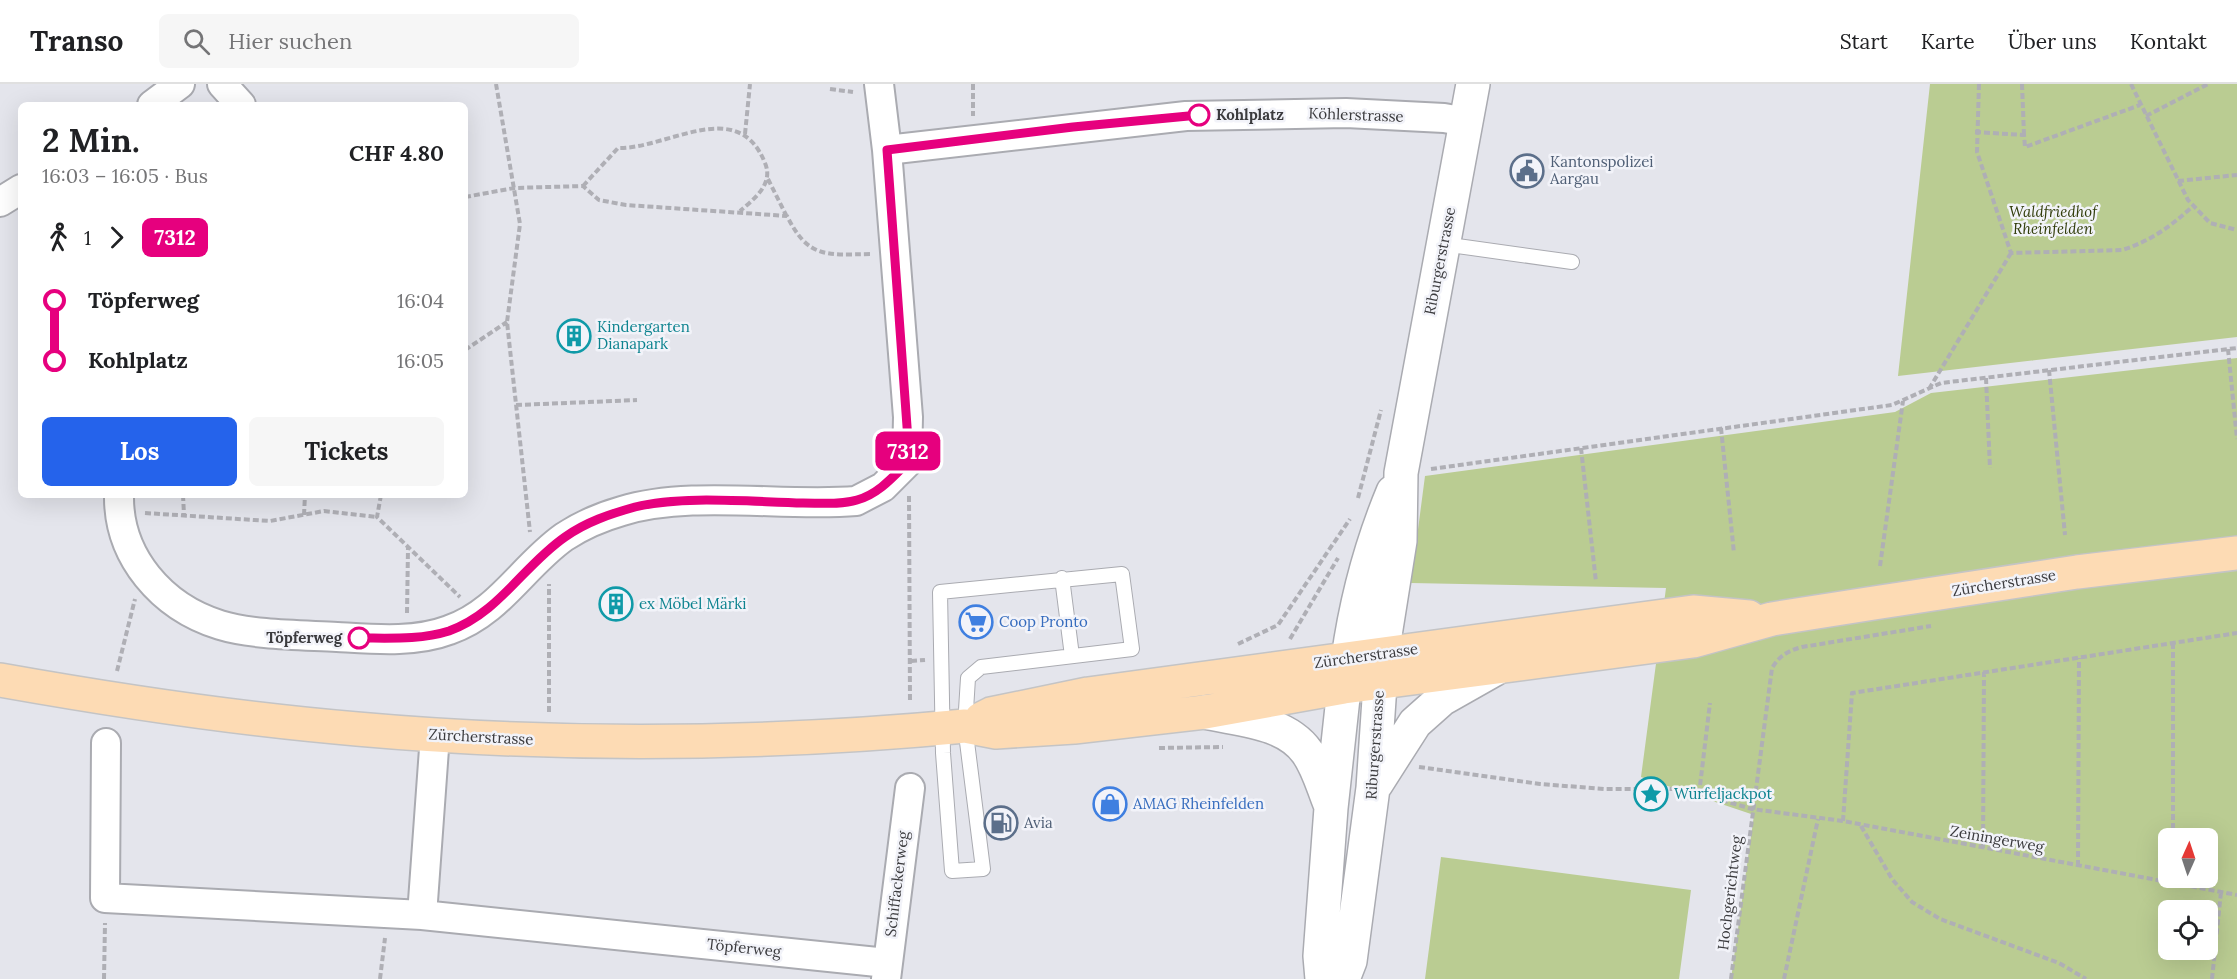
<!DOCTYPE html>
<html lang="de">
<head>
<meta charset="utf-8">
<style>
	body { margin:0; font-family:Lora,serif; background:#f6f6f6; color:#202124; height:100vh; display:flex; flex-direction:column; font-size:22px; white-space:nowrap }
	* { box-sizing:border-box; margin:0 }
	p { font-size:20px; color:#757577 }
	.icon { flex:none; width:33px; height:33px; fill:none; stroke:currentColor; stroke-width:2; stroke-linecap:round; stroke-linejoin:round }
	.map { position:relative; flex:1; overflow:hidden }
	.panel { position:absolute; left:18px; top:18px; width:450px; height:396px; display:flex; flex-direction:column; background:#fff; border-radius:9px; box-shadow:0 6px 24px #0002 }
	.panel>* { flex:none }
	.badge { padding:0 12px; border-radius:9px; font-size:21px; line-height:39px }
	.needle { width:39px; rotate:3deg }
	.controls { position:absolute; left:2158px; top:744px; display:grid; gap:12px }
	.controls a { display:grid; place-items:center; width:60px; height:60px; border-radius:9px; background:#fff; box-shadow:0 6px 24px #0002; font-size:30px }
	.map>.badge { position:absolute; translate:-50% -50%; box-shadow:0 0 0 3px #fff }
	.legs { display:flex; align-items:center; gap:9px; height:66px; padding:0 24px; font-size:20px }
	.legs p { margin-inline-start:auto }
	.summary { display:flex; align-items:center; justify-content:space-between; height:102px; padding:0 24px }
	h1 { font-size:33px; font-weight:700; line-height:45px }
	.action { display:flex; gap:12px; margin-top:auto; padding:12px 24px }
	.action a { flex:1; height:69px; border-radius:9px; background:#2563eb; color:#fff; font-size:24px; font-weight:700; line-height:69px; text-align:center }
	.action a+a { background:#f6f6f6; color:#202124 }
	ul { padding:0 24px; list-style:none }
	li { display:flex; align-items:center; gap:21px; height:60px; font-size:22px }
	li i { display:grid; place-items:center; width:9px; height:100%; margin:0 8px; background:currentColor }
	li i::after { content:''; width:15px; height:15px; margin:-8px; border:4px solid; border-radius:50%; background:#fff }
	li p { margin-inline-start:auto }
	li:first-child i { background:linear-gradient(#0000 50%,currentColor 0) }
	li:last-child i { background:linear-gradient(currentColor 50%,#0000 0) }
	header { display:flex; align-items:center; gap:36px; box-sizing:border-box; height:84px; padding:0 30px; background:#fff; border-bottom:2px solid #e0e0e0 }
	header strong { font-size:28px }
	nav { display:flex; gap:33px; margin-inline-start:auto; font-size:21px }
	.search { width:420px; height:54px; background:#f6f6f6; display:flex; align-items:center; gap:15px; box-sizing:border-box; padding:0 21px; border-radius:9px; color:#757577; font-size:22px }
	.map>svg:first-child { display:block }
	.green { fill:#bacc92; fill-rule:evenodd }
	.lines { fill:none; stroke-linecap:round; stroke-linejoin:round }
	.service-casing { stroke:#aaabb1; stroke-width:16 }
	.minor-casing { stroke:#aaabb1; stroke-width:32 }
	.tertiary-casing { stroke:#aaabb1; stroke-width:36 }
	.secondary-casing { stroke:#aaabb1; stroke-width:36 }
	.primary-casing { stroke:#c4c4c5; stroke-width:36 }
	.path { stroke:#afafb5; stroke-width:4; stroke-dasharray:6 3; stroke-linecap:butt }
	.service { stroke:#fff; stroke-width:14 }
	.minor { stroke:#fff; stroke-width:28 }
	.tertiary { stroke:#fff; stroke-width:33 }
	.secondary { stroke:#fff; stroke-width:33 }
	.primary { stroke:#fddbb4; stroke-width:33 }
	.line-1-casing { stroke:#fff; stroke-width:14 }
	.line-1 { stroke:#e6007e; stroke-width:9 }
	.stop-1-dot { fill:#fff; stroke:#e6007e; stroke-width:3 }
	.labels { text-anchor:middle; stroke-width:5; stroke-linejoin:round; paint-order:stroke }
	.stop-label { font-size:15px; font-weight:bold; fill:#3b3b3e; stroke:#f2f3f9; text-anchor:start }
	.street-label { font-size:15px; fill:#3b3b3e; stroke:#f2f3f9 }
	.service-label { font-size:15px; fill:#4e5e75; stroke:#f2f3f9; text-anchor:start }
	.park-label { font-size:15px; font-style:italic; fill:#313d0a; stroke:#f2f3f9 }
	.culture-label { font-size:15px; fill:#0d838f; stroke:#f2f3f9; text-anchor:start }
	.shop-label { font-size:15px; fill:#366cbe; stroke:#f2f3f9; text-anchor:start }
</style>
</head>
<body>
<header>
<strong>Transo</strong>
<div class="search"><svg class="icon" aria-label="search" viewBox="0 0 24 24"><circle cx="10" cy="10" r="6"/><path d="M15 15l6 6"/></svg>Hier suchen</div>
<nav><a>Start</a><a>Karte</a><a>Über uns</a><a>Kontakt</a></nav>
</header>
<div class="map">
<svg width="2237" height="895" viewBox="0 0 2237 895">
	<rect width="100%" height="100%" fill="#e4e5ec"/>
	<path class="green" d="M 1930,0 L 2237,0 L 2237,253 L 1898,292 Z
		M 2237,274 L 2237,895 L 1731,895 L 1754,731 L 1641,693 L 1666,504 L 1411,499 L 1425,392 L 1895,328 L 1931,309 ZM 2169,754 L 2208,754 L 2208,794 L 2169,794 ZM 2169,826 L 2208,826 L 2208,866 L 2169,866 Z
		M 1441,773 L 1691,806 L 1679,895 L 1425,895 Z"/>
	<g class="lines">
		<g class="service-casing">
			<path id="service" d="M 1443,160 L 1572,178
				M 1122,490 L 1132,565 L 981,583 L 968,594 L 965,642 L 983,785 L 952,787 L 943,669 L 940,508 Z
				M 1062,494 L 1072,572"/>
		</g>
		<g class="minor-casing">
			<path id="minor" d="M 222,0 L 241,21
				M 152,21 L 180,0
				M 887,66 L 1186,32 L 1346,29 L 1444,34 L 1467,38
				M 0,118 L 21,105
				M 119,411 C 118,473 162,523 220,541 C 252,551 302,551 337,553 C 373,555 415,559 449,546 C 499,529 523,482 564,453 C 582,441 601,433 622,427 C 691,406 783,423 856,417 L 883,403 L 907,379 L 908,333 L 887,66 L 879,0
				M 106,659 L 105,814 L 422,831 L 887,879
				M 422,831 L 435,651
				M 886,895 L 910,704"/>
		</g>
		<g class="tertiary-casing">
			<path id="tertiary" d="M 1382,570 L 1400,457 L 1401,389 L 1473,0
				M 1348,575 C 1356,517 1371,461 1393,408"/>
		</g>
		<g class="secondary-casing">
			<path id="secondary" d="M 1205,628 C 1239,636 1285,637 1307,668 C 1318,683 1323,703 1330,720
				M 1376,700 L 1415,639 L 1442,615 L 1495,585
				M 1322,895 L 1320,872 L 1331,724 L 1347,577
				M 1343,895 L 1350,877 L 1373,704 L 1382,571"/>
		</g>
		<g class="primary-casing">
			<path id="primary" d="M 0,596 C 118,617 237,635 357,645 C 559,663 763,661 965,642 L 996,648 L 1074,643 L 1205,628 L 1344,603 L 1693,557 L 1772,535 L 1874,519 L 2077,488 L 2237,469
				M 981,635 L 991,630 L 1088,610 L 1693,528 L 1749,533"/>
		</g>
		<path class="path" d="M 496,0 L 520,140 L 507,238 L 530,448
			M 973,0 L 973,32
			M 1979,0 L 1977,68 L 2011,169 L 2122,166 C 2151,157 2171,142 2193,122
			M 2022,0 L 2024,51
			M 2131,0 L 2188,116 L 2210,139 L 2237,146
			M 830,5 L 853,8
			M 2146,32 L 2208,0
			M 1975,48 L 2024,51 L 2025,63 L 2140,21
			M 745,50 L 750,0
			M 768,95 L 786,131
			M 2178,97 L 2237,91
			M 583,102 L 618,64 C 668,65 738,11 765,79 C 774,100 754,115 740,127
			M 465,113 L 514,104 L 583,102 L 599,116 L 626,121 L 787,132 C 808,174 825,171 870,170
			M 2228,265 L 2237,355
			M 465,266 L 507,238
			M 2049,286 L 2065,451
			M 1986,294 L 1990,384
			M 1929,305 L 2011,169
			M 516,321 L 637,316
			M 1721,344 L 1734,469
			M 1581,364 L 1596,498
			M 1431,385 L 1892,321 L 1941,299 L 2237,264
			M 183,411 L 184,431
			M 381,411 L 377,433 L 460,513
			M 909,412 L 910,618
			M 1358,414 L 1381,326
			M 145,429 L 270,437 L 324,427 L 377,433
			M 304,431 L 305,411
			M 1880,482 L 1903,317
			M 407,529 L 408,464
			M 1290,555 L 1338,474
			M 2173,559 L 2173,754
			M 1238,560 L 1278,541 L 1350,435
			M 911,577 L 925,576
			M 117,587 L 135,515
			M 549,628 L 549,500
			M 1159,664 L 1223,663
			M 1419,683 L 1540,700 L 1605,705 L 1684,705 L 1752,725 L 1843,737 L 2237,811
			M 1699,710 L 1710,619
			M 1843,737 L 1852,609 L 2237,549
			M 1861,742 L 1892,795 L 1912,818 L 1940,835 L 2059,879 L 2086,895
			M 1983,764 L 1984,588
			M 2078,782 L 2079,574
			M 104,895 L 105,839
			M 380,895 L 385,854
			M 1731,895 L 1772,584 C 1780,571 1788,567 1802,563 L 1931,542
			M 1784,895 L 1818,735
			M 2212,895 L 2221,808"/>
		<use href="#service" class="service"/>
		<use href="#minor" class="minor"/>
		<use href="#tertiary" class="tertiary"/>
		<use href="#secondary" class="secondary"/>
		<use href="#primary" class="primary"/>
	</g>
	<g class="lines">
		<g class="line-1-casing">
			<path id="line-1" d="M 359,554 C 389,554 421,556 449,547 C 499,529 523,482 565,453 C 586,438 610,430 635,423 C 683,411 752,418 803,419 C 820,419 841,421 857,416 C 878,410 892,394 907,379 L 908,356 L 887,66 L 1073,43 L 1199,31"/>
		</g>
		<use href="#line-1" class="line-1"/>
	</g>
	<defs>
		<g id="civic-ring" transform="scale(1.725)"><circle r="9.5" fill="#f2f3f9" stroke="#5c6f8a" stroke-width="1.5"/><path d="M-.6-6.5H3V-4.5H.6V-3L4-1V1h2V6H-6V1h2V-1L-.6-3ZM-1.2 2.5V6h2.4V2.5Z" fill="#5c6f8a"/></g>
		<g id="building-ring" transform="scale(1.725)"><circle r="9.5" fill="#f2f3f9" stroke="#0f9aa8" stroke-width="1.5"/><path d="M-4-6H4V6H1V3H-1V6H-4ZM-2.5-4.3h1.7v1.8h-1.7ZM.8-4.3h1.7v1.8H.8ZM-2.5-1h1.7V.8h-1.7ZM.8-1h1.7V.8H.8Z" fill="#0f9aa8"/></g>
		<g id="supermarket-ring" transform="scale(1.725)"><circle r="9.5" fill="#f2f3f9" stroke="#3f7fe0" stroke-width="1.5"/><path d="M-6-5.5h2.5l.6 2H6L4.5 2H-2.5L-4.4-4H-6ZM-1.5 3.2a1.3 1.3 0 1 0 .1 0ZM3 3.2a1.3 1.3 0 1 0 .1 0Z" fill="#3f7fe0"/></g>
		<g id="sight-ring" transform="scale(1.725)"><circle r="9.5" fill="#f2f3f9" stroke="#0f9aa8" stroke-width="1.5"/><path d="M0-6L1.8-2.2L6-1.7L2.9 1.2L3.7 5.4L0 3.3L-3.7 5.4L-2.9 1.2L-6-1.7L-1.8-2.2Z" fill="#0f9aa8"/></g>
		<g id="shop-ring" transform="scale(1.725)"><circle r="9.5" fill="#f2f3f9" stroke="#3f7fe0" stroke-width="1.5"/><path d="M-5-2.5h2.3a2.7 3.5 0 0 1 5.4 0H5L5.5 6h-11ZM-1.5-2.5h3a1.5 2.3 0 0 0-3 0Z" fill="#3f7fe0"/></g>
		<g id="fuel-ring" transform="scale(1.725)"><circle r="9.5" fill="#f2f3f9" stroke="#5c6f8a" stroke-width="1.5"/><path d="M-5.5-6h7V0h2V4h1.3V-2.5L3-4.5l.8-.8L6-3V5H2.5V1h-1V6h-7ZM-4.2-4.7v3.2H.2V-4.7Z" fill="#5c6f8a"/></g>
	</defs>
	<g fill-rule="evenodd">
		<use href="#civic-ring" x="1527" y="87"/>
		<use href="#building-ring" x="574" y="252"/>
		<use href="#building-ring" x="616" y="520"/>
		<use href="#supermarket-ring" x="976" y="538"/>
		<use href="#sight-ring" x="1651" y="710"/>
		<use href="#shop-ring" x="1110" y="720"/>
		<use href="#fuel-ring" x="1001" y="739"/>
	</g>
	<g class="stop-1-dot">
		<circle cx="1199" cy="31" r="10"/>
		<circle cx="359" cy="554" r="10"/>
	</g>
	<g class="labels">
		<g class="stop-label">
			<text x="1216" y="36">Kohlplatz</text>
			<text x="342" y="559" text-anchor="end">Töpferweg</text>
		</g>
		<g class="street-label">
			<text transform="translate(1356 31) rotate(2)" y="5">Köhlerstrasse</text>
			<text transform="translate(1440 177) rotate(-79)" y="5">Riburgerstrasse</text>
			<text transform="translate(2004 499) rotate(-9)" y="5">Zürcherstrasse</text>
			<text transform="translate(1366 572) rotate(-8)" y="5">Zürcherstrasse</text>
			<text transform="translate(481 653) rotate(3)" y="5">Zürcherstrasse</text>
			<text transform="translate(1375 661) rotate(-86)" y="5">Riburgerstrasse</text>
			<text transform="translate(1997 755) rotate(10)" y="5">Zeiningerweg</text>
			<text transform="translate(897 800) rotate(-83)" y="5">Schiffackerweg</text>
			<text transform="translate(1730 809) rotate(-83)" y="5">Hochgerichtweg</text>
			<text transform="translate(744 864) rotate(6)" y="5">Töpferweg</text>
		</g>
		<g class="service-label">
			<text x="1550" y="83">Kantonspolizei<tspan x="1550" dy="17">Aargau</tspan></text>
			<text x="1024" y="744">Avia</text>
		</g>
		<g class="park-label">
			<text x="2053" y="133">Waldfriedhof<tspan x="2053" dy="17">Rheinfelden</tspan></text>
		</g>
		<g class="culture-label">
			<text x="597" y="248">Kindergarten<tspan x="597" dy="17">Dianapark</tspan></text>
			<text x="639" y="525">ex Möbel Märki</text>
			<text x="1674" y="715">Würfeljackpot</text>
		</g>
		<g class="shop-label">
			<text x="999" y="543">Coop Pronto</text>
			<text x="1133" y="725">AMAG Rheinfelden</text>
		</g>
	</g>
</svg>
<div class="controls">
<a><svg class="needle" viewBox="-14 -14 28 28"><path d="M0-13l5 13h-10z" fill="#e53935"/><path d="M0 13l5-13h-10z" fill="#757577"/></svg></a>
<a><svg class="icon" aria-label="locate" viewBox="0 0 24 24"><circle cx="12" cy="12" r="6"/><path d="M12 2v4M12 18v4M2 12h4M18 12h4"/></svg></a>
</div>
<b class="badge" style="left:908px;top:367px;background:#e6007e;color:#fff">7312</b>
<section class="panel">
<div class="summary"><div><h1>2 Min.</h1><p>16:03 – 16:05 · Bus</p></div><b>CHF 4.80</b></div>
<div class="legs"><svg class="icon" aria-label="walk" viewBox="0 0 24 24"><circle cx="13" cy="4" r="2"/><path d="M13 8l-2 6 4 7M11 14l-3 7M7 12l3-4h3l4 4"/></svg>1<svg class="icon" aria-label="forward" viewBox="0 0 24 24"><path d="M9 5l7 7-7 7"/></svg><b class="badge" style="background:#e6007e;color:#fff">7312</b></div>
<ul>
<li><i style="color:#e6007e"></i><b>Töpferweg</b><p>16:04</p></li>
<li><i style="color:#e6007e"></i><b>Kohlplatz</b><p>16:05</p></li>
</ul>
<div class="action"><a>Los</a><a>Tickets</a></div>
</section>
</div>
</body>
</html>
